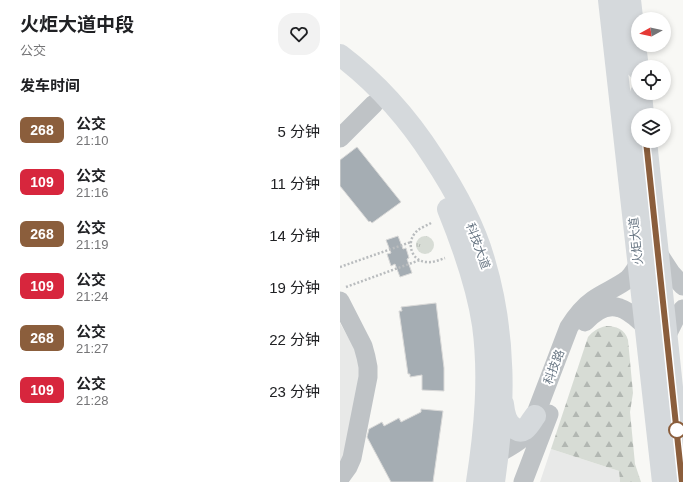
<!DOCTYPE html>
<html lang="zh">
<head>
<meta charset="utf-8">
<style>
	body { margin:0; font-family:Arial,"Noto Sans SC",sans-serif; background:#f2f2f2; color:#202124; height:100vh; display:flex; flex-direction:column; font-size:15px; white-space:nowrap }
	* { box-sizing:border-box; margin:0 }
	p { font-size:13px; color:#757577 }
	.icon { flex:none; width:22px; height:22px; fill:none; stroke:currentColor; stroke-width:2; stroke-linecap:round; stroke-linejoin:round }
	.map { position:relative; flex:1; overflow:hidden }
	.details { display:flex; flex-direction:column; background:#fff; width:340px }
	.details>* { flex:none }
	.badge { padding:0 8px; border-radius:6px; font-size:14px; line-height:26px }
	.needle { width:26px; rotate:262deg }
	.fabs { position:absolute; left:291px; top:12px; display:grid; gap:8px }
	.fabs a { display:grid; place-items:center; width:40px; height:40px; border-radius:50%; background:#fff; box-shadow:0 2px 6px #0003; font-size:20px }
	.map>.badge { position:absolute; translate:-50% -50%; box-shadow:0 0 0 2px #fff }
	h2 { padding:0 20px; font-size:15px; line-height:36px }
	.round { display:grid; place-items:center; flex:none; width:42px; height:42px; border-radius:16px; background:#f2f2f2 }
	.overview { display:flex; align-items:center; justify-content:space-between; height:68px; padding:0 20px }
	h1 { font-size:19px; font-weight:700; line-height:30px }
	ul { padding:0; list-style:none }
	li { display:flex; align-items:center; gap:12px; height:52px; padding:0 20px }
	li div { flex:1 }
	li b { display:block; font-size:15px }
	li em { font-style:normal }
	li .badge { min-width:44px; font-weight:700; text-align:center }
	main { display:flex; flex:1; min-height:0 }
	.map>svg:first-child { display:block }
	.built { fill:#e8e9e8 }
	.grass { fill:url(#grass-tufts) }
	.forest { fill:url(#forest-firs) }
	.building { fill:#a5adb3; stroke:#d9d9d8 }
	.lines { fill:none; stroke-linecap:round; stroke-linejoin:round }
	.path { stroke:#b9bcbe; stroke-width:2.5; stroke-dasharray:2 2; stroke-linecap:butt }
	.minor { stroke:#bfc3c6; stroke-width:19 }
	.major { stroke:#d5d9dc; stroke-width:22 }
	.line-casing { stroke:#fff; stroke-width:9 }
	.line { stroke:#8b5e3c; stroke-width:6 }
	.stop-dot { fill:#fff; stroke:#8b5e3c; stroke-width:2 }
	.labels { text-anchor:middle; stroke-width:4; stroke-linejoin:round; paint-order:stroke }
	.street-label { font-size:12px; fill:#697784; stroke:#fff }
</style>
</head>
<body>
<main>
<section class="details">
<div class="overview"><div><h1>火炬大道中段</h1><p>公交</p></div><a class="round"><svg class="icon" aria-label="heart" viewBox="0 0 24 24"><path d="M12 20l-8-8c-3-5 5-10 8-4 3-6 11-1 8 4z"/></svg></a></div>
<h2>发车时间</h2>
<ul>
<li><span class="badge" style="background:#8b5e3c;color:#fff">268</span><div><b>公交</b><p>21:10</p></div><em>5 分钟</em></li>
<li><span class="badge" style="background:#d7263d;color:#fff">109</span><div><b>公交</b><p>21:16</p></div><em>11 分钟</em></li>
<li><span class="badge" style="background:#8b5e3c;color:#fff">268</span><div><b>公交</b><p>21:19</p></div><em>14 分钟</em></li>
<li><span class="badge" style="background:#d7263d;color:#fff">109</span><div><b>公交</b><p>21:24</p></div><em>19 分钟</em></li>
<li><span class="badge" style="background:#8b5e3c;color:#fff">268</span><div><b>公交</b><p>21:27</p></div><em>22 分钟</em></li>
<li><span class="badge" style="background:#d7263d;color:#fff">109</span><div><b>公交</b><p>21:28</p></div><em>23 分钟</em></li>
</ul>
</section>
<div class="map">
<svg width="343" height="482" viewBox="0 0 343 482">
	<defs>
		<pattern id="grass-tufts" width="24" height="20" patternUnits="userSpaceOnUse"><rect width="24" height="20" fill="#d7dcd5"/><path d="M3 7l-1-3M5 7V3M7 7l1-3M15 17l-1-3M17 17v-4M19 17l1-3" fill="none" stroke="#b2b7b2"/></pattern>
		<pattern id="forest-firs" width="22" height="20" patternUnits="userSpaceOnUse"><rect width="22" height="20" fill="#d7dcd5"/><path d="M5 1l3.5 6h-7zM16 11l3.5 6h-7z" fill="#b2b7b2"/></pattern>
	</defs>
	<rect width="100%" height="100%" fill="#f8f8f5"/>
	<path class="built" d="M 0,323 L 18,355 L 21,370 L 5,456 L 0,467 Z
		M 211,449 L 279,471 L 280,482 L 200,482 Z"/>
	<path class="grass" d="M76 245a9 9 0 1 1 18 0a9 9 0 1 1-18 0Z"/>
	<path class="forest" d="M 266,326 C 276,326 285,329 288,340 L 293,393 L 290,412 L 295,464 L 301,482 L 280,482 L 279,471 L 211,449 L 248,337 C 253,331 258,328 266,326 Z"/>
	<path class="building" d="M 17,147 L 61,202 L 32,223 L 30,221 L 29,222 L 0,186 L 0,160 Z
		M 58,236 L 63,249 L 66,248 L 69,258 L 67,259 L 72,273 L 60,277 L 55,264 L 51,266 L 47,254 L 51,253 L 46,240 Z
		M 96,303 L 104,368 L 104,391 L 82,390 L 82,375 L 70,377 L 70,374 L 68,374 L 59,311 L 62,311 L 61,307 Z
		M 81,409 L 103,411 L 93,482 L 51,482 L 27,437 L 29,429 L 42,422 L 44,426 L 59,418 L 61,422 L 81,412 Z"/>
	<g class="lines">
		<path class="path" d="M 91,223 C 86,226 79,228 75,233 C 66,244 72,261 86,262 C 93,263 99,260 105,258
			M 0,267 L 71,242
			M 6,287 L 80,260"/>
		<path class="minor" d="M 0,138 L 34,104
			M 318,253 L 331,273 L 343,286
			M 0,301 L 23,346 L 26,357 L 28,367 L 28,377 L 12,458 L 8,467 L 0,478
			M 245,322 C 254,312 266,303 280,308 C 290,311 298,320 306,326
			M 326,337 L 335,319 L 343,309
			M 149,462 C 161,448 179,446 190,429 L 229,327 C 236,316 243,307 253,300 C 264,292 278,287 288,279 C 293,274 295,269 299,264
			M 183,482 L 209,414"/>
		<path class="major" d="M 269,0 L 323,482
			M 290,0 L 298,69
			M 0,55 C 37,83 68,118 93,157 C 114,189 134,224 144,260 C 166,333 165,407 154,482
			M 301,93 L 303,115
			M 306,141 L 342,482
			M 108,209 C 123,246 137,285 143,325 C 150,377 145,430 137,482
			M 163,404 C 164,414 166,425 176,429 C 179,431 182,431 185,429 C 189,426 192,420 195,416"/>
	</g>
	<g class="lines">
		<g class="line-casing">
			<path id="line" d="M 306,141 L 342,482"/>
		</g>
		<use href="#line" class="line"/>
	</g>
	<circle class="stop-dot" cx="337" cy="430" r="8"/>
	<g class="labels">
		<g class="street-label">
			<text transform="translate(296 241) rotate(-96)" y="4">火炬大道</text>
			<text transform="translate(138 246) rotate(70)" y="4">科技大道</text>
			<text transform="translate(214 367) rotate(-69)" y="4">科技路</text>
		</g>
	</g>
</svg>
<div class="fabs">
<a><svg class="needle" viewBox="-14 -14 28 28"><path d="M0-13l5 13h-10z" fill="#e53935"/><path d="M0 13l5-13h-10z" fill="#757577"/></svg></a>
<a><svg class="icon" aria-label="locate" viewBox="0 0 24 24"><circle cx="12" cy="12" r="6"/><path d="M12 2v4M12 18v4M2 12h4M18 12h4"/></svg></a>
<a><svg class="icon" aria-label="layers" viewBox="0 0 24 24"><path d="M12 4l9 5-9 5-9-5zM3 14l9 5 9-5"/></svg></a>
</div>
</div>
</main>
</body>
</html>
